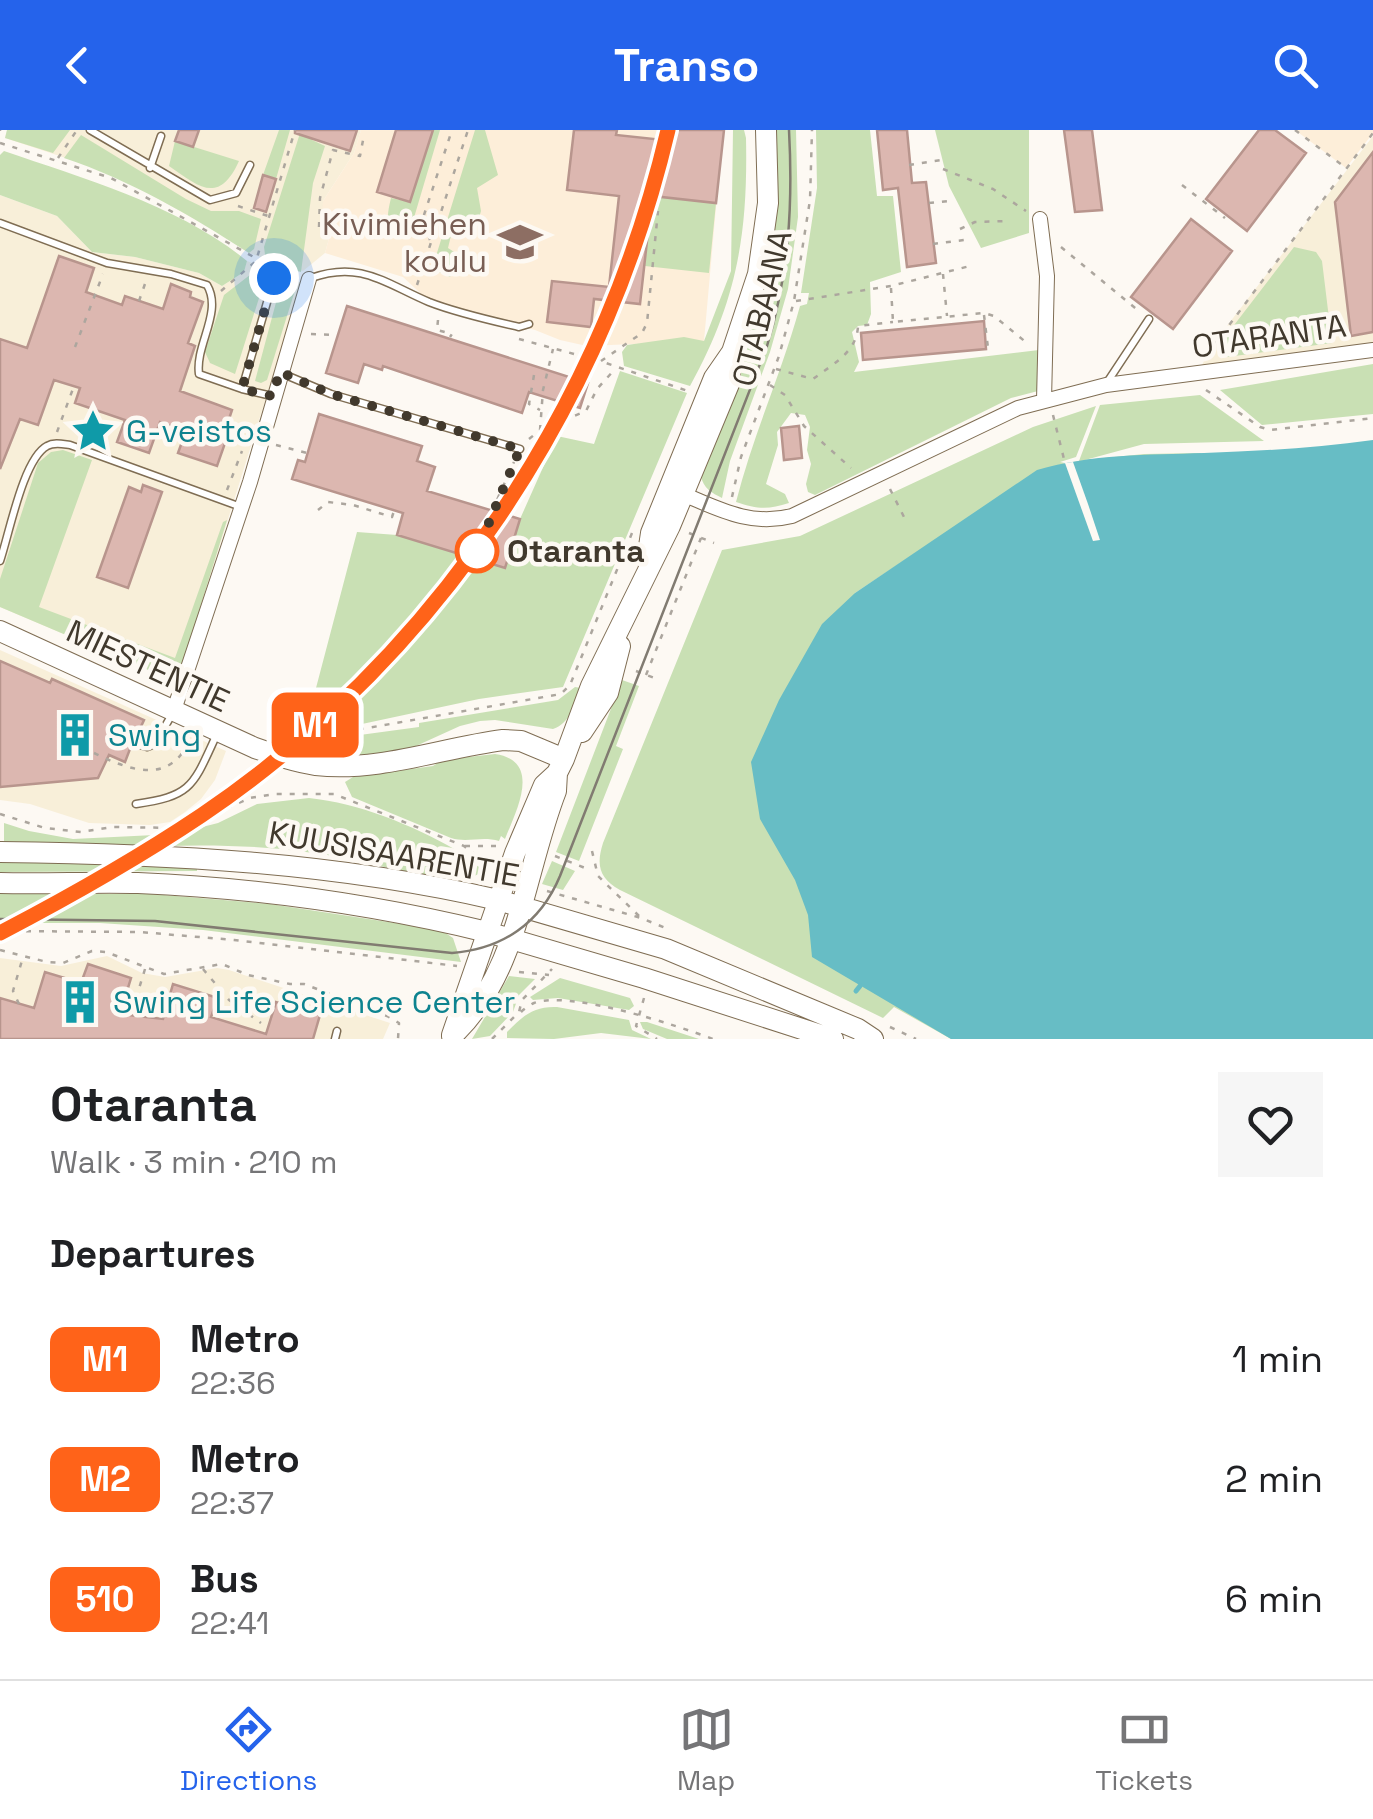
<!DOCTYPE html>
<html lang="en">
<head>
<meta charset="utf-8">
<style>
	body { margin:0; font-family:"Space Grotesk",sans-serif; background:#f6f6f6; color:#202124; height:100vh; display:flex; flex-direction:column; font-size:38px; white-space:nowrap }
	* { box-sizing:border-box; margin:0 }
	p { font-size:32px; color:#757577 }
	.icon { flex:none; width:55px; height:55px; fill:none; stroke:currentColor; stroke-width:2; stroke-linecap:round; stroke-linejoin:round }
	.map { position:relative; height:909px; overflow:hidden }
	.drawer { display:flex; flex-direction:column; background:#fff; flex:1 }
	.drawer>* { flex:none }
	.badge { padding:0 20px; border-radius:15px; font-size:35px; line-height:65px }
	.you { position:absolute; width:50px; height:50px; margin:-25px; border:8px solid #fff; border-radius:50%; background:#1a73e8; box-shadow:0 0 0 15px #1a73e833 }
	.map>.badge { position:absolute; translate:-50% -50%; box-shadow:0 0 0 5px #fff }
	h2 { padding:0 50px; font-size:38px; line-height:90px }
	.round { display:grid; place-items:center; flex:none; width:105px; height:105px; border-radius:0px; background:#f6f6f6 }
	.headline { display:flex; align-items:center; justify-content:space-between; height:170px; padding:0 50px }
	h1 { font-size:48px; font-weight:700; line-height:75px }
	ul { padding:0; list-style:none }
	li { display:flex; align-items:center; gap:30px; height:120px; padding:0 50px }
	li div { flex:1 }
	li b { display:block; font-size:38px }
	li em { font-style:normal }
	li .badge { min-width:110px; font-weight:700; text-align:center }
	header { display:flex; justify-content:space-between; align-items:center; height:130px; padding:0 50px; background:#2563eb; color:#fff; font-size:45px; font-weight:700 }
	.menu { display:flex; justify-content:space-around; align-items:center; height:140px; border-top:2px solid #e0e0e0; background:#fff; font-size:28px; color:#757577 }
	.menu a { display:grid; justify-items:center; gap:5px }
	.menu .on { color:#2563eb }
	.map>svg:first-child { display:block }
	.commercial { fill:#f8efd9 }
	.built { fill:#fdeed9 }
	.green { fill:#c9e0b4 }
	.water { fill:#67bdc5 }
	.pier { fill:#fdf9f3 }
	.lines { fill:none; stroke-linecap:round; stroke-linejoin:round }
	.stream { stroke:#67bdc5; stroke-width:5 }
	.building { fill:#dcb7b0; stroke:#b8958d; stroke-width:2.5 }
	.lane-casing { stroke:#7f6d53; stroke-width:9 }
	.street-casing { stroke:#7f6d53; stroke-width:16 }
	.secondary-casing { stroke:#7f6d53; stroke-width:22 }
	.primary-casing { stroke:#7f6d53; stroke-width:22 }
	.path { stroke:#aca69e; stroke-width:2.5; stroke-dasharray:5 8; stroke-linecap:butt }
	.lane { stroke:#fff; stroke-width:6 }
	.street { stroke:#fff; stroke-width:14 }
	.secondary { stroke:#fff; stroke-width:20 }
	.primary { stroke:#fff; stroke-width:20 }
	.tram { stroke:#817b71; stroke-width:2.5 }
	.line-casing { stroke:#fff; stroke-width:22 }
	.line { stroke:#ff6319; stroke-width:15 }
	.walk { stroke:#41392d; stroke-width:10; stroke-dasharray:0 18 }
	.stop-dot { fill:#fff; stroke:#ff6319; stroke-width:5 }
	.labels { text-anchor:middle; stroke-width:9; stroke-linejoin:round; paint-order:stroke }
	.education-label { font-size:32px; fill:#785e54; stroke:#fdf9f3; text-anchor:end }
	.street-label { font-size:32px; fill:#41392d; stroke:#fdf9f3 }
	.culture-label { font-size:32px; fill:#0d838f; stroke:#fdf9f3; text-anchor:start }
	.stop-label { font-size:32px; font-weight:bold; fill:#41392d; stroke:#fdf9f3; text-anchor:start }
</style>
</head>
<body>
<header><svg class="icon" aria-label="back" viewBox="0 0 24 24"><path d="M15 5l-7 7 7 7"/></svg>Transo<svg class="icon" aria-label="search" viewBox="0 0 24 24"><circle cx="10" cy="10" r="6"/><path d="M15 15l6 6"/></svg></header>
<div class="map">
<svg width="1373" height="909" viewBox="0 0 1373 909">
	<rect width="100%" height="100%" fill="#fdf9f3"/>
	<path class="commercial" d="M 7,0 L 361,0 L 354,23 L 323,71 L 331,101 L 325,123 L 303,141 L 249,123 L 209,97 L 114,44 L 5,8 Z
		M 1373,6 L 1373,220 L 1198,244 L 1210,218 Z
		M 0,65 L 57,86 L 92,122 L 135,127 L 199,143 L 222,156 L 244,142 L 247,131 L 302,153 L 183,533 L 172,550 L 0,477 Z
		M 0,520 L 226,621 L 215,650 L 201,669 L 185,682 L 170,692 L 150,695 L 89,693 L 30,674 L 0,670 Z
		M 107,826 L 142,843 L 165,847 L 217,838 L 229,840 L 390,893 L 383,909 L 0,909 L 0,828 L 61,836 Z"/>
	<path class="built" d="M 361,0 L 723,0 L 704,211 L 587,216 L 560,210 L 535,200 L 431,173 L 403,147 L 325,123 L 331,101 L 321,98 L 323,71 L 354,23 Z
		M 1295,0 L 1373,0 L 1373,3 L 1346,38 Z"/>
	<path class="green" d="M 7,0 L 70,0 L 53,23 L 5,8 Z
		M 279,0 L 290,0 L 276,49 L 263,45 Z
		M 301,0 L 314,0 L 312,10 L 325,16 L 313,53 L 301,142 L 266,132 L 264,117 Z
		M 433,0 L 440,0 L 413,91 L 401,109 C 384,99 387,85 391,68 L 410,72 Z
		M 475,0 L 485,0 L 498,45 L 477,58 L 481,81 L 477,95 L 453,97 L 448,118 L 462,127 L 450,147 L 432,139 Z
		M 733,0 L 744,0 L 746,8 C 748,104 737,171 690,256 L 624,236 L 622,222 L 627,215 L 684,207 L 704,211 L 731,141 Z
		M 776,0 L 796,0 L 798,87 L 788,159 L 770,222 L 730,331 L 722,368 C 712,363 703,358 701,346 C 698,318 750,213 760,178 C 778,118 778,61 776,0 Z
		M 816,0 L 870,0 L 877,66 L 893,66 L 901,142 L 870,152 L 871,184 L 867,195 L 858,196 L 852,202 L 859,232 L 854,242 L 1039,220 L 1038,261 L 1011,268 L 815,365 L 808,362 L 806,354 L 811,334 L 807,320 L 810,297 L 805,285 L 791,283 L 777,302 L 778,315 L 766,354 L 785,364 L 789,373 C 768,380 757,379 736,372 C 753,305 782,242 800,176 L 807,174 L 809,163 L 801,163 L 817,58 Z
		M 935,0 L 1029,0 L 1029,103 L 981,118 L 949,56 Z
		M 81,5 L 186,69 L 211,81 L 239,81 L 261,89 L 254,119 L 249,123 C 190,85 130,50 64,28 Z
		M 175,11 L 239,31 C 219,75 199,57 169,36 Z
		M 4,21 C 85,49 180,76 247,131 L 244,142 L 222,156 L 199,143 L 135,127 L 92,122 L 57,86 L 0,65 L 0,25 Z
		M 652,66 L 716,73 L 709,143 L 645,136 Z
		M 1294,117 L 1316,122 L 1322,131 L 1332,213 L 1227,227 L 1222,224 L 1222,214 L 1228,203 Z
		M 259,138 L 297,154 L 267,250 L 261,253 L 255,251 L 282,150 L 266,146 L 235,244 L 210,233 L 205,222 L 224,165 Z
		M 1373,234 L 1373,284 L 1262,295 L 1220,260 Z
		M 620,241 L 687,263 L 563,557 L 479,569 L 362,594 L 306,596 L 357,402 L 397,405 L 505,438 L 520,389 L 557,306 L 594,314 Z
		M 1200,265 L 1264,311 L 1144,314 L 1085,330 L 1144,324 L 1200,323 L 1373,430 L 1073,332 L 1079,331 L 1100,275 Z
		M 1096,276 L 1076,327 L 1060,332 L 1065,333 L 950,400 L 855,463 L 851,484 L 951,909 L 894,877 L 883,888 L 620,760 C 599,748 596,735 603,713 L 722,420 L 800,406 L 1033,297 Z
		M 63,320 L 92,330 L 39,477 L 175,528 L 223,392 L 227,390 L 183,533 L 172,550 L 0,477 L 0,449 L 38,333 L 51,322 Z
		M 622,550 L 639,556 L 616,616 L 623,619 L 579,731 L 556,722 Z
		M 575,557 L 581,558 C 574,574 571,593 553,599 L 495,590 L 480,591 L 460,596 L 405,621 L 344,626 L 345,607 L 419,597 L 419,593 L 558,570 Z
		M 495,624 C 543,631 516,681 505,709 L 501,706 L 499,711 C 482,706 467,713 451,708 L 352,667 L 345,652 L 353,647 L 433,636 L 442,630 Z
		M 309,668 C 359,673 412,695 456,720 L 462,725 L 458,734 L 463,740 L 470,741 L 476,735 L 484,740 C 465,762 378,734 350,729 C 289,717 227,714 166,716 C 112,718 57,713 4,712 L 4,693 L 29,701 L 73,709 L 175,704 L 218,693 L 257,674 Z
		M 0,731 L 197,735 L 197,741 L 0,742 Z
		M 552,731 L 575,741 L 563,760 L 542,754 Z
		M 0,764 L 152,764 L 270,774 L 441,800 L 453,808 L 461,832 L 203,800 L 100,793 L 0,793 Z
		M 509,846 L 535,849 L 519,865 L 513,882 L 490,906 L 472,909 Z
		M 560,848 L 630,868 L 634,876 L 629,880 L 558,868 L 533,870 L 530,867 Z
		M 557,877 L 629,890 L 632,900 L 651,909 L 601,903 L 554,909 L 507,908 L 507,902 C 523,886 533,876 557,877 Z
		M 640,892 L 647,892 L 699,909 L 667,909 L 643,899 Z"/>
	<path class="water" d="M 1373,310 L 1373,909 L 951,909 L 812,827 L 808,785 L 795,750 L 760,689 L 751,632 L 779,570 L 822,494 L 855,463 L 1037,340 C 1091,324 1148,325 1204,323 C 1261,321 1317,318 1373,310 Z"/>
	<path class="pier" d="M 1073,332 L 1088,374 L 1100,410 L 1093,411 L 1065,333 Z"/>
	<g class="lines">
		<path class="stream" d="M 856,861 L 860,856"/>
	</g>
	<path class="building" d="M 179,0 L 199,0 L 193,17 L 175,11 Z
		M 295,0 L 357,0 L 350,21 L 295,3 Z
		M 396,0 L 433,0 L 410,72 L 377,62 Z
		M 574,0 L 617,0 L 616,5 L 672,11 L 674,0 L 724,0 L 716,73 L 652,66 L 640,174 L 594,169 L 591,197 L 547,192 L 552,151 L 609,157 L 619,66 L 567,60 Z
		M 877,0 L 907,0 L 912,53 L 926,52 L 936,133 L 907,137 L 898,58 L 883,60 Z
		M 1064,0 L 1092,0 L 1102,80 L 1075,82 Z
		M 1259,0 L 1275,0 L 1306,23 L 1247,101 L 1206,69 Z
		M 1373,22 L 1373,202 L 1351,206 L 1335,72 Z
		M 263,45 L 276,49 L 266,82 L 254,78 Z
		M 1191,89 L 1232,121 L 1173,199 L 1131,167 Z
		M 59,126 L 94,138 L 86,162 L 122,175 L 125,166 L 163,179 L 171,154 L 191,162 L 190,167 L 203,172 L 188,213 L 195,216 L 180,261 L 232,280 L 226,298 L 230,299 L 217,336 L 178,323 L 186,301 L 160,292 L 149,323 L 117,312 L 125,290 L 75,273 L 80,258 L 54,250 L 38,295 L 20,289 L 0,339 L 0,209 L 27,218 Z
		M 347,176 L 588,253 L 580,278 L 529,262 L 522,283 L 383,236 L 382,240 L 364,234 L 358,253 L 326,243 Z
		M 984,191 L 986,219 L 863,230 L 861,203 Z
		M 319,284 L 422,316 L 417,331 L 435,337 L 427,361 L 520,389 L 505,438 L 397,405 L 403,383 L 292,349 L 298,330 L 305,332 Z
		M 799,296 L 802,328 L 784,330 L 781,298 Z
		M 143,355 L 162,362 L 128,458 L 97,447 L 129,357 L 141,362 Z
		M 0,531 L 50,553 L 52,549 L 144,590 L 136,607 L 127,610 L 130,619 L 125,632 L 109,625 L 98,648 L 0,657 Z
		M 88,834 L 131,848 L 120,884 L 163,889 L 173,854 L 218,868 L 211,887 L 266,904 L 276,872 L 320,885 L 313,909 L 0,909 L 0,868 L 34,878 L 45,842 L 81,853 Z"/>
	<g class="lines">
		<g class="lane-casing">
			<path id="lane" d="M 90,0 L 210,70 L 236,63 L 250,35
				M 150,38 L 161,6
				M 0,93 L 107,133 L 171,144 L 207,155 C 223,182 195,215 199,244 L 242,259
				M 311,148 C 361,130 386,154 429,172 C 457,183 489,190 519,197 L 529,194
				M 281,243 L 331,264 L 520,319
				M 1106,254 L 1149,189
				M 272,266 L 242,259 L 274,148
				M 0,431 C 9,405 23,329 47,316 C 54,312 62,314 70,315 L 241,377
				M 133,613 L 147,617 L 155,614 L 171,586
				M 136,674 C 192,666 193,656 216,606
				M 335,909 L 337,901"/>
		</g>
		<g class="street-casing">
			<path id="street" d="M 1040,89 L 1047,146 L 1044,270
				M 678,362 C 717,378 749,397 792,386 L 1018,278 L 1106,255 L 1373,220
				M 174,580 L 250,352 L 309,149"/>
		</g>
		<g class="secondary-casing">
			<path id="secondary" d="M 647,430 L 651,403 L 714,248 L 732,222 L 758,144 L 768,73 L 766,0
				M 0,501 L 255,618 C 275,625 295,632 316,635 C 380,642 441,618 503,610 L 521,611 L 564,629
				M 582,602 L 608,563 L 620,516
				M 498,770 L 666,819 L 858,899 L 873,909
				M 487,802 L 644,848 L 833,909
				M 452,905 L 515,723 L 544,655 L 557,643 L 564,629 L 591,556 L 670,396 L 729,254 L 732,222
				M 452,906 C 519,844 524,743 556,661 L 557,643"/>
		</g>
		<g class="primary-casing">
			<path id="primary" d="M 0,722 C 168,724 334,732 498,770
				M 0,753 C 46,754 92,752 138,753 C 256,758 372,774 487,802"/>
		</g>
		<path class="path" d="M 1295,0 L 1346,38
			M 0,1 L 0,0
			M 0,13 L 111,48 L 270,136
			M 58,28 L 77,0
			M 909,35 L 941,30
			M 943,39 L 993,59 L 1026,81
			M 1182,55 L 1225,88
			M 929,73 L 949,71
			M 238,76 L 268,86
			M 319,97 L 320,68 L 333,20 L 360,26 L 364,5
			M 960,99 L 975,92 L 1009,91
			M 430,110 L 423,88 L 452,0
			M 933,114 L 964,110
			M 1061,117 L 1140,182
			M 943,144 L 947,186
			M 417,155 L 468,0
			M 891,158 L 893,192 L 984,183 L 994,186 L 1027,213
			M 221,161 L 256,131 L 295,0
			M 139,171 L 146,151
			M 796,171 L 891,156 L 974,135
			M 984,185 L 988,218
			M 438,190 L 437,200 L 452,204 L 450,207
			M 311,204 L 337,205
			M 519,209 L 600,231 L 688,261
			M 75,217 L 103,144
			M 1206,226 L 1373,3
			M 601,231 L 642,203 L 647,193 L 658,81
			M 776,239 L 813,249 C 833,234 857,222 858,196 L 893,192
			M 534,245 L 529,274 L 540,280
			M 770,255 L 785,265 L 804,296 L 851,338
			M 1206,260 L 1260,297 L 1270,300 L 1373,288
			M 1053,285 L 1065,333
			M 540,300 L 543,260 L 553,219
			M 57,302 L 74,256
			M 529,309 L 539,301 L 586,281 L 597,259 L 616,238
			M 276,315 L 307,323
			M 890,359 L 907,393
			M 227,360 L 242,321
			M 732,367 L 741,327 L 779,226 L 794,171 L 810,70 L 812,0
			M 318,380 L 328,372 L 353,375 L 392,387 L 394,381
			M 492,381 L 514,332
			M 689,403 L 714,413
			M 636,541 L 660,550
			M 646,545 L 701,408
			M 269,594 L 290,599 L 339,603 L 561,564 L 570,555 L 632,403
			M 94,623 C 131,641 171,656 191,607
			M 0,684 L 45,698 L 81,702 L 113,697 L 181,698 L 250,668 L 275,664 L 334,664 L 464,716 L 489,736
			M 465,716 L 497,716
			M 592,721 L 598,746 L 639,786
			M 555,726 L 585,738
			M 547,761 L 641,788 L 668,799
			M 0,801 L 140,802 L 234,810 L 457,836
			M 0,820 L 47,832 L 63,833 L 92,821 L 106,822 L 164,844 L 222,834 L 248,845 L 290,854 L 304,854 L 387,886 L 399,893 L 398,909
			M 145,839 L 134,875 L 150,879 L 148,887
			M 203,839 L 229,870 L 261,893
			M 519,842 L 549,845
			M 644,868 L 636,896 L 657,909
			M 19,874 L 13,861 L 23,827
			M 521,882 C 523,880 531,874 534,873 C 571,860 675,895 713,909
			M 890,897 L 916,909
			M 492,909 L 519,882 L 522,870 L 552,839"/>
		<use href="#lane" class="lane"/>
		<use href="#street" class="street"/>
		<use href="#secondary" class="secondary"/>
		<use href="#primary" class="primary"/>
		<path class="tram" d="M 0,789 L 155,791 L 452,823 C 502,819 540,794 560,746 L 767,216 C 789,144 793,75 789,0"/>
	</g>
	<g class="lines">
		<g class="line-casing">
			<path id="line" d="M 0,803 C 69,767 138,728 202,685 C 438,525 603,276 668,0"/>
		</g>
		<use href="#line" class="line"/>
		<path class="walk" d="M 274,148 L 242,259 L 272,266 L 280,242 L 331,264 L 520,319 L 477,421"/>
	</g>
	<defs>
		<g id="school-bare" transform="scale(3.45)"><path d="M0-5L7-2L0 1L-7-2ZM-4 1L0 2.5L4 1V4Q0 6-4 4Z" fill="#8d6e63" stroke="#fdf9f3" stroke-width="2.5" paint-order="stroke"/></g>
		<g id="sight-bare" transform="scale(3.45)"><path d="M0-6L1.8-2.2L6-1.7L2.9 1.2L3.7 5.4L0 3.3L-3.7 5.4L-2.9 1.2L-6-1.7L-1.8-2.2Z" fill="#0f9aa8" stroke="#fdf9f3" stroke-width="2.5" paint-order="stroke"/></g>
		<g id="building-bare" transform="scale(3.45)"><path d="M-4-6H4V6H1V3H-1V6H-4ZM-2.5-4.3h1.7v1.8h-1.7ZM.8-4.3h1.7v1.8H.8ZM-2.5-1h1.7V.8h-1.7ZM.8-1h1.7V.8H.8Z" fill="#0f9aa8" stroke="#fdf9f3" stroke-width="2.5" paint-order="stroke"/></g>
	</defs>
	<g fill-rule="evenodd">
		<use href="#school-bare" x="520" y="112"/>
		<use href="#sight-bare" x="93" y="301"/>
		<use href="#building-bare" x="75" y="605"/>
		<use href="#building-bare" x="80" y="872"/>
	</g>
	<circle class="stop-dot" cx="477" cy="421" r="20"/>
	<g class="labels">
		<g class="education-label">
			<text x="487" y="105">Kivimiehen<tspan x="487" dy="37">koulu</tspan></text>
		</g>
		<g class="street-label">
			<text transform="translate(762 178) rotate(-76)" y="11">OTABAANA</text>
			<text transform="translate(1269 206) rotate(-8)" y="11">OTARANTA</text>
			<text transform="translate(148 536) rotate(25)" y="11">MIESTENTIE</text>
			<text transform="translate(394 724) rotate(10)" y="11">KUUSISAARENTIE</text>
		</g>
		<g class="culture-label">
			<text x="126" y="312">G-veistos</text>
			<text x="108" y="616">Swing</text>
			<text x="113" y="883">Swing Life Science Center</text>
		</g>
		<g class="stop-label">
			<text x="507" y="432">Otaranta</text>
		</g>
	</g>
</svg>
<div class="you" style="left:274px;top:148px"></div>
<b class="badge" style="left:315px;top:595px;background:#ff6319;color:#fff">M1</b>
</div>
<section class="drawer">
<div class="headline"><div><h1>Otaranta</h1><p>Walk · 3 min · 210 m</p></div><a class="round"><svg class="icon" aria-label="heart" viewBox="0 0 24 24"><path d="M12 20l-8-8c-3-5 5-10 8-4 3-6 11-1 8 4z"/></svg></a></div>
<h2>Departures</h2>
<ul>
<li><span class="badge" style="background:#ff6319;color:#fff">M1</span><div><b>Metro</b><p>22:36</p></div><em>1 min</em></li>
<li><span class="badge" style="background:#ff6319;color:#fff">M2</span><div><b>Metro</b><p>22:37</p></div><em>2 min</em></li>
<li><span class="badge" style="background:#ff6319;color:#fff">510</span><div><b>Bus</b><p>22:41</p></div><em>6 min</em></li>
</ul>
</section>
<nav class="menu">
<a class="on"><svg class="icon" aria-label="directions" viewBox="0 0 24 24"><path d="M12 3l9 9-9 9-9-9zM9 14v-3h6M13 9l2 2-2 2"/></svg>Directions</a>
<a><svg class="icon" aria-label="map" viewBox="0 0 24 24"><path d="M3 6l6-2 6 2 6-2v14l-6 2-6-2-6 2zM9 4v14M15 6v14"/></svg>Map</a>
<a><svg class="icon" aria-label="tickets" viewBox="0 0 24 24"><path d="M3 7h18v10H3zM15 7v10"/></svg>Tickets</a>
</nav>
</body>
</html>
